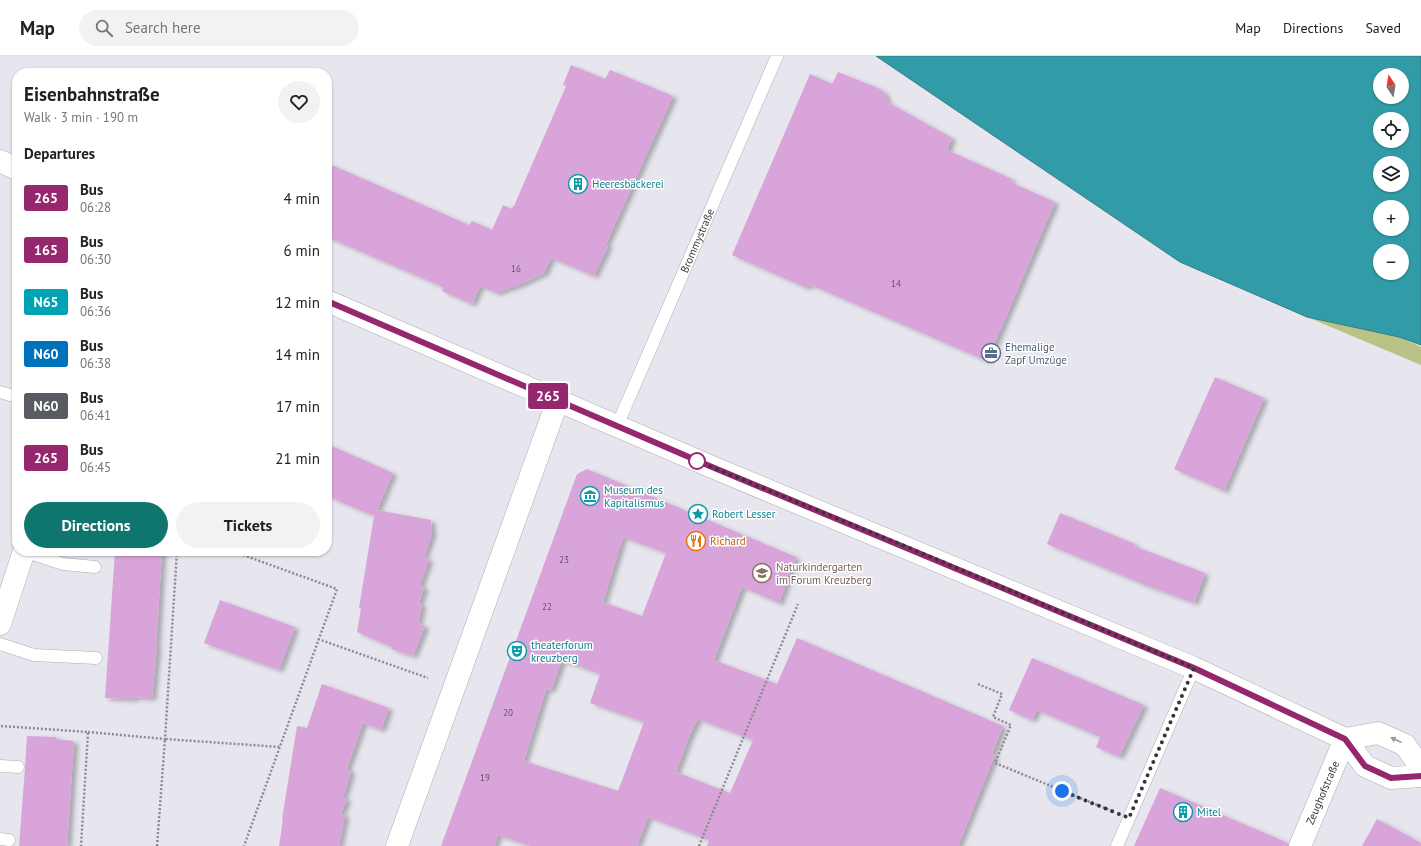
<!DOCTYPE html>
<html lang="en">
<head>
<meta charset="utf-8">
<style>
	body { margin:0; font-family:"PT Sans",sans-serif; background:#f2f2f2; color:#202124; height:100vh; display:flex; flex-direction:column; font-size:15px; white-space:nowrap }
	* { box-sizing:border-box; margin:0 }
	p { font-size:13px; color:#757577 }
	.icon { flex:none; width:22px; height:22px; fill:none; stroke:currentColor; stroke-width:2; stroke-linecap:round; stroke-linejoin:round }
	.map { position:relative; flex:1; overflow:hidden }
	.panel { position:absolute; left:12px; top:12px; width:320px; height:488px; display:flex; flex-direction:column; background:#fff; border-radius:16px; box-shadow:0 1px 3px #0004 }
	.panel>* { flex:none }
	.badge { padding:0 8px; border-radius:3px; font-size:14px; line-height:26px }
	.needle { width:26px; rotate:348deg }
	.tools { position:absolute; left:1373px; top:12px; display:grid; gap:8px }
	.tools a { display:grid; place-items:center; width:36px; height:36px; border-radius:50%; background:#fff; box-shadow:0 1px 3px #0004; font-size:20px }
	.you { position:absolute; width:20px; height:20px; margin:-10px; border:3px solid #fff; border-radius:50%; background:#1a73e8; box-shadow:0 0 0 6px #1a73e833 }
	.map>.badge { position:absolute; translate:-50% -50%; box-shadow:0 0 0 2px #fff }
	h2 { padding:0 12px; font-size:15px; line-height:36px }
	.round { display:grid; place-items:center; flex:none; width:42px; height:42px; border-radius:21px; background:#f2f2f2 }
	.overview { display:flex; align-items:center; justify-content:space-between; height:68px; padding:0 12px }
	h1 { font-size:19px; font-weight:600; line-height:30px }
	.primary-button { display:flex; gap:8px; margin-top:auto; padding:8px 12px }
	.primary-button a { flex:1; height:46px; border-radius:24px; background:#0f766e; color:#fff; font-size:16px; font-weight:600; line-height:46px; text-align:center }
	.primary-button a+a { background:#f2f2f2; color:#202124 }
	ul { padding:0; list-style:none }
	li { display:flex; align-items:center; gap:12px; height:52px; padding:0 12px }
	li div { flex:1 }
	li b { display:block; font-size:15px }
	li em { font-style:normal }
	li .badge { min-width:44px; font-weight:700; text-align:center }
	header { display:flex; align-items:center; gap:24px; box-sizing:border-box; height:56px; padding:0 20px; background:#fff; border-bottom:1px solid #e0e0e0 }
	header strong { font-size:19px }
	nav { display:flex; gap:22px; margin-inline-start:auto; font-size:14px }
	.search { width:280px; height:36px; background:#f2f2f2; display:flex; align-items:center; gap:10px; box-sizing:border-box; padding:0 14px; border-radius:22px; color:#757577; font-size:15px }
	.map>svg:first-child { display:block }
	.green { fill:#bac385 }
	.water { fill:#319ca7; stroke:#327d86; fill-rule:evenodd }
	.building { fill:#d9a4da; fill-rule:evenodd; filter:url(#shadow) }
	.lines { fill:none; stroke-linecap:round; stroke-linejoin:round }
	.service-casing { stroke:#acabb3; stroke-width:13 }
	.minor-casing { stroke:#acabb3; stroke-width:23 }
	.secondary-casing { stroke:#acabb3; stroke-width:23 }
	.path { stroke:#8b8b90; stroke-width:2.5; stroke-dasharray:2 2; stroke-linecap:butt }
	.service { stroke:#fff; stroke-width:12 }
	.minor { stroke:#fff; stroke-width:22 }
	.secondary { stroke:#fff; stroke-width:22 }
	.oneway { fill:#9a9a9c }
	.line-casing { stroke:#fff; stroke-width:9 }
	.line { stroke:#95276e; stroke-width:6 }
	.walk { stroke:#363639; stroke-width:4; stroke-dasharray:0 7.2 }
	.stop-dot { fill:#fff; stroke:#95276e; stroke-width:2 }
	.labels { text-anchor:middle; stroke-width:3; stroke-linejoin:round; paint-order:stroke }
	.number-label { font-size:9px; fill:#5f5261 }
	.culture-label { font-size:11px; fill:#0d838f; stroke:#fff; text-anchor:start }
	.street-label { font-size:11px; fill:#363639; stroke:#fff }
	.service-label { font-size:11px; fill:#4e5e75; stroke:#fff; text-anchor:start }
	.food-label { font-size:11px; fill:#c56008; stroke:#fff; text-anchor:start }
	.education-label { font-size:11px; fill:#785e54; stroke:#fff; text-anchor:start }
</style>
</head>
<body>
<header>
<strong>Map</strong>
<div class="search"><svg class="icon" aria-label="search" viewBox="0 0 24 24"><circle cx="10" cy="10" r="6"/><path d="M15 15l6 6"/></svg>Search here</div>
<nav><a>Map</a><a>Directions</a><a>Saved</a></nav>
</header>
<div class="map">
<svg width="1421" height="790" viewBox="0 0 1421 790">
	<defs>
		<filter id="shadow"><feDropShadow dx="4.5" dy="2.5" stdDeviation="2" flood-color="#0004"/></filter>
	</defs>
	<rect width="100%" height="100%" fill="#e7e6ef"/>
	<path class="green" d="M 1307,261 L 1399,281 L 1421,291 L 1421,309 Z"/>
	<path class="water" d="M 876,0 L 1421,0 L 1421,289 L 1399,281 L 1307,261 L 1180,206 ZM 1380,19 L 1402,19 L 1402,41 L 1380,41 ZM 1380,63 L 1402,63 L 1402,85 L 1380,85 ZM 1380,107 L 1402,107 L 1402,129 L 1380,129 ZM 1380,151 L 1402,151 L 1402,173 L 1380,173 ZM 1380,195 L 1402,195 L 1402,217 L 1380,217 Z"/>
	<path class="building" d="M 571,9 L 605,23 L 610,14 L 673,40 L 606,188 L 608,190 L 594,220 L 551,202 L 544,217 L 521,228 L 496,237 L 480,230 L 472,248 L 442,235 L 443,231 L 327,181 L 327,107 L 469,169 L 472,165 L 492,174 L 503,149 L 512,153 L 513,150 L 514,150 L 566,30 L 563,29 Z
		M 838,16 L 880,33 L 885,38 L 887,46 L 952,82 L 947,94 L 1012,123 L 1010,126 L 1055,146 L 987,305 L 809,228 L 807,232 L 732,199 L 810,18 L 832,28 Z
		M 1215,321 L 1264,342 L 1224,435 L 1174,413 Z
		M 327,388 L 393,417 L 377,454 L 431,464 L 432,478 L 424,501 L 429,504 L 420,529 L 424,532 L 419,547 L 422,549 L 418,567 L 425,570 L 413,600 L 391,593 L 392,591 L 357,576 L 361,553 L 359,552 L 374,460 L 327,440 Z
		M 587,413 L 796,501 L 779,547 L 742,531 L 714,604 L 777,628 L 797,582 L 1003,670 L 992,698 L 995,699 L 958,790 L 707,790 L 709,784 L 648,761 L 637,790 L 530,790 L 498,779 L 494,790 L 441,790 L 577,418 ZM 623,481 L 666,497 L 642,560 L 603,546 ZM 562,604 L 600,618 L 590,647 L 644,666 L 618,735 L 524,705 L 546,633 L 551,634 ZM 698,663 L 753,684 L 730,737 L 676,716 L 689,681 Z
		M 1060,457 L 1135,488 L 1134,490 L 1205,517 L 1194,547 L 1145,529 L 1047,488 Z
		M 115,495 L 162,495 L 156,591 L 157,591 L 152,642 L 134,641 L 134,643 L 105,642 Z
		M 220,544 L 295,571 L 279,614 L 204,587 Z
		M 1032,602 L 1144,649 L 1119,701 L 1096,691 L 1100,681 L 1037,654 L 1032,664 L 1009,654 Z
		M 322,628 L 389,652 L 381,674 L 363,667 L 347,712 L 351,716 L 343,741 L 347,743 L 341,758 L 345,759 L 339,790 L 279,790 L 283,763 L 282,763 L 297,670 L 307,672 Z
		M 27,680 L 57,681 L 56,683 L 74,685 L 67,790 L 19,790 L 25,712 Z
		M 1160,732 L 1288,787 L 1288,790 L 1134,790 Z
		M 1377,763 L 1421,787 L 1421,790 L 1362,790 Z"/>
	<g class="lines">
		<g class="service-casing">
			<g id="service">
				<path d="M 0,336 L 17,341"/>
				<path id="s1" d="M 617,370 L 777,0"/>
				<path d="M 24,495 L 63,508 L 95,511"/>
				<path d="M 0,588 L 34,599 L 96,602"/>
				<path d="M 0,710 L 18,711"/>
				<path d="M 0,783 L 9,784"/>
				<path d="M 1117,790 L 1194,612"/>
			</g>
		</g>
		<g class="minor-casing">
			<g id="minor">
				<path d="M 0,568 L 24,495"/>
				<path d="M 397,790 L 558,344"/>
				<path id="s2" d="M 1300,790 L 1345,683"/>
			</g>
		</g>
		<g class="secondary-casing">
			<path id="secondary" d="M 0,105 L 17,113
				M 327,245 L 712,411 L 1194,612 L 1345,683 L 1365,710 L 1391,722 L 1421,720
				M 1345,683 L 1378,677 L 1385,680 L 1405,689 L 1421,712"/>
		</g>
		<path class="path" d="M 232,495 L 337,533 L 244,790
			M 318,583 L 428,622
			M 978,628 L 1002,638 L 993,661 L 1011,669 L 995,707 L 1112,755
			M 1,670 L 88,676 L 81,790
			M 88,676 L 165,683 L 177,495
			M 157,790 L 165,683 L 280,691
			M 699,790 L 798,548"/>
		<use href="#service" class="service"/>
		<use href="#minor" class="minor"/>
		<use href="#secondary" class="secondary"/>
	</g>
	<defs><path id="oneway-solid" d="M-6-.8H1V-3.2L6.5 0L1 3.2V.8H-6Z"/></defs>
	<use class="oneway" href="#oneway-solid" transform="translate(1396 684) rotate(-155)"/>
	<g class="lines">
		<g class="line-casing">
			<path id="line" d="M 327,245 L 712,411 L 1194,612 L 1345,683 L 1365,710 L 1391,722 L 1421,720"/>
		</g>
		<use href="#line" class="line"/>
		<path class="walk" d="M 697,405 L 907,491 L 1194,612 L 1129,762 L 1062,735"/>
	</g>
	<defs>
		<g id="building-ring" transform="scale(1)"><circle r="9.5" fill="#fff" stroke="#0f9aa8" stroke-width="1.5"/><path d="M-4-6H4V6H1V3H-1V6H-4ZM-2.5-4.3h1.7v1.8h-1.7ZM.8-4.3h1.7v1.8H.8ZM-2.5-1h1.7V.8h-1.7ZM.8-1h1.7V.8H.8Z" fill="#0f9aa8"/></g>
		<g id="office-ring" transform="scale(1)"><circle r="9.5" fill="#fff" stroke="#5c6f8a" stroke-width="1.5"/><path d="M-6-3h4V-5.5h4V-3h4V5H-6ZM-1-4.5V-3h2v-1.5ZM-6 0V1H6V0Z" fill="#5c6f8a"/></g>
		<g id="museum-ring" transform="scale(1)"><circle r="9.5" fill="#fff" stroke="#0f9aa8" stroke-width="1.5"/><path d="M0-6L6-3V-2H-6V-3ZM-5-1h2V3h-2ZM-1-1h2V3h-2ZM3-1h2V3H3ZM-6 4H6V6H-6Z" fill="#0f9aa8"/></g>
		<g id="sight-ring" transform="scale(1)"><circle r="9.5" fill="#fff" stroke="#0f9aa8" stroke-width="1.5"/><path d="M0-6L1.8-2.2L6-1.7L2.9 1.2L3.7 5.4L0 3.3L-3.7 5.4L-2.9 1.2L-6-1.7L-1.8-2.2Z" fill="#0f9aa8"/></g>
		<g id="restaurant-ring" transform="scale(1)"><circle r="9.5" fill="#fff" stroke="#e8710a" stroke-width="1.5"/><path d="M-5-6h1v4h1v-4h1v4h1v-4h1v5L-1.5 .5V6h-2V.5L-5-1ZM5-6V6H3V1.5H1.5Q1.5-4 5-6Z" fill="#e8710a"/></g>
		<g id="school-ring" transform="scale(1)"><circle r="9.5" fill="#fff" stroke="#8d6e63" stroke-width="1.5"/><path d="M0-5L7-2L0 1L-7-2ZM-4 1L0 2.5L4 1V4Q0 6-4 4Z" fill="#8d6e63"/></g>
		<g id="theatre-ring" transform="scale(1)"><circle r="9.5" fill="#fff" stroke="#0f9aa8" stroke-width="1.5"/><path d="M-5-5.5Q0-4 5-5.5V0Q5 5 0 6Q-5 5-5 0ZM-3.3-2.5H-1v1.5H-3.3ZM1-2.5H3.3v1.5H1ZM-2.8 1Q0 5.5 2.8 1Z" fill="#0f9aa8"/></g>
	</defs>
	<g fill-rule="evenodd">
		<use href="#building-ring" x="578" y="128"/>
		<use href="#office-ring" x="991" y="297"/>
		<use href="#museum-ring" x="590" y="440"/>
		<use href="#sight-ring" x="698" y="458"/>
		<use href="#restaurant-ring" x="696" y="485"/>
		<use href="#school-ring" x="762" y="517"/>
		<use href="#theatre-ring" x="517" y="595"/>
		<use href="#building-ring" x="1183" y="756"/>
	</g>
	<circle class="stop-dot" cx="697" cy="405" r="8"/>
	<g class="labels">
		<g class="number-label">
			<text x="516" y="216">16</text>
			<text x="896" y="231">14</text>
			<text x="564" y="507">23</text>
			<text x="547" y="554">22</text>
			<text x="508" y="660">20</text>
			<text x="485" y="725">19</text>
		</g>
		<g class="culture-label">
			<text x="592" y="132">Heeresbäckerei</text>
			<text x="604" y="438">Museum des<tspan x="604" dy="13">Kapitalismus</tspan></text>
			<text x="712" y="462">Robert Lesser</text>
			<text x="531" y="593">theaterforum<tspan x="531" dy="13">kreuzberg</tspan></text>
			<text x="1197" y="760">Mitel</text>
		</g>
		<g class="street-label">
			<text dy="4" stroke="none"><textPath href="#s1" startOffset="202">Brommystraße</textPath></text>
			<text dy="4" stroke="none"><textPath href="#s2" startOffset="58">Zeughofstraße</textPath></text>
		</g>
		<g class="service-label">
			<text x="1005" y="295">Ehemalige<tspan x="1005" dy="13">Zapf Umzüge</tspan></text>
		</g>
		<g class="food-label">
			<text x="710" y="489">Richard</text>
		</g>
		<g class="education-label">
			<text x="776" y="515">Naturkindergarten<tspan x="776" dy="13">im Forum Kreuzberg</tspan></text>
		</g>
	</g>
</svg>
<div class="tools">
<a><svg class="needle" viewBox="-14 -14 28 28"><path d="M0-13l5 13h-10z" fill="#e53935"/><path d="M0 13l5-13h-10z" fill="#757577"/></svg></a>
<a><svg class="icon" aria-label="locate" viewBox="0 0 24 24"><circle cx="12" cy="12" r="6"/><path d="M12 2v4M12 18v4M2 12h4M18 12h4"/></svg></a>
<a><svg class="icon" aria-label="layers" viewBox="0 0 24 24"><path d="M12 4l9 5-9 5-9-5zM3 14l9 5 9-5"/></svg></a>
<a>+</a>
<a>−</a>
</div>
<div class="you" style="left:1062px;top:735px"></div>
<b class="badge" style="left:548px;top:340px;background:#95276e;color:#fff">265</b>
<section class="panel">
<div class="overview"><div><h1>Eisenbahnstraße</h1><p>Walk · 3 min · 190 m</p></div><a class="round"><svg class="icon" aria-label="heart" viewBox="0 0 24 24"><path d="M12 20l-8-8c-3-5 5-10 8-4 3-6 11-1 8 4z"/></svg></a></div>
<h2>Departures</h2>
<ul>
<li><span class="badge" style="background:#95276e;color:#fff">265</span><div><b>Bus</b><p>06:28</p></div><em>4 min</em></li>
<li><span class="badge" style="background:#95276e;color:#fff">165</span><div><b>Bus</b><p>06:30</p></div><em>6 min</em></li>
<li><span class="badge" style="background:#00a3b4;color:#fff">N65</span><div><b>Bus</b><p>06:36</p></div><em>12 min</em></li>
<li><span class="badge" style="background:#0072bc;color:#fff">N60</span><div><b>Bus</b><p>06:38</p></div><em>14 min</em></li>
<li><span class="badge" style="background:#595b62;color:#fff">N60</span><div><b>Bus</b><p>06:41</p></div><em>17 min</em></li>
<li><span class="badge" style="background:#95276e;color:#fff">265</span><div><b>Bus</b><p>06:45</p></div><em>21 min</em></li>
</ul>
<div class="primary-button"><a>Directions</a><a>Tickets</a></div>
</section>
</div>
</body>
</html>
